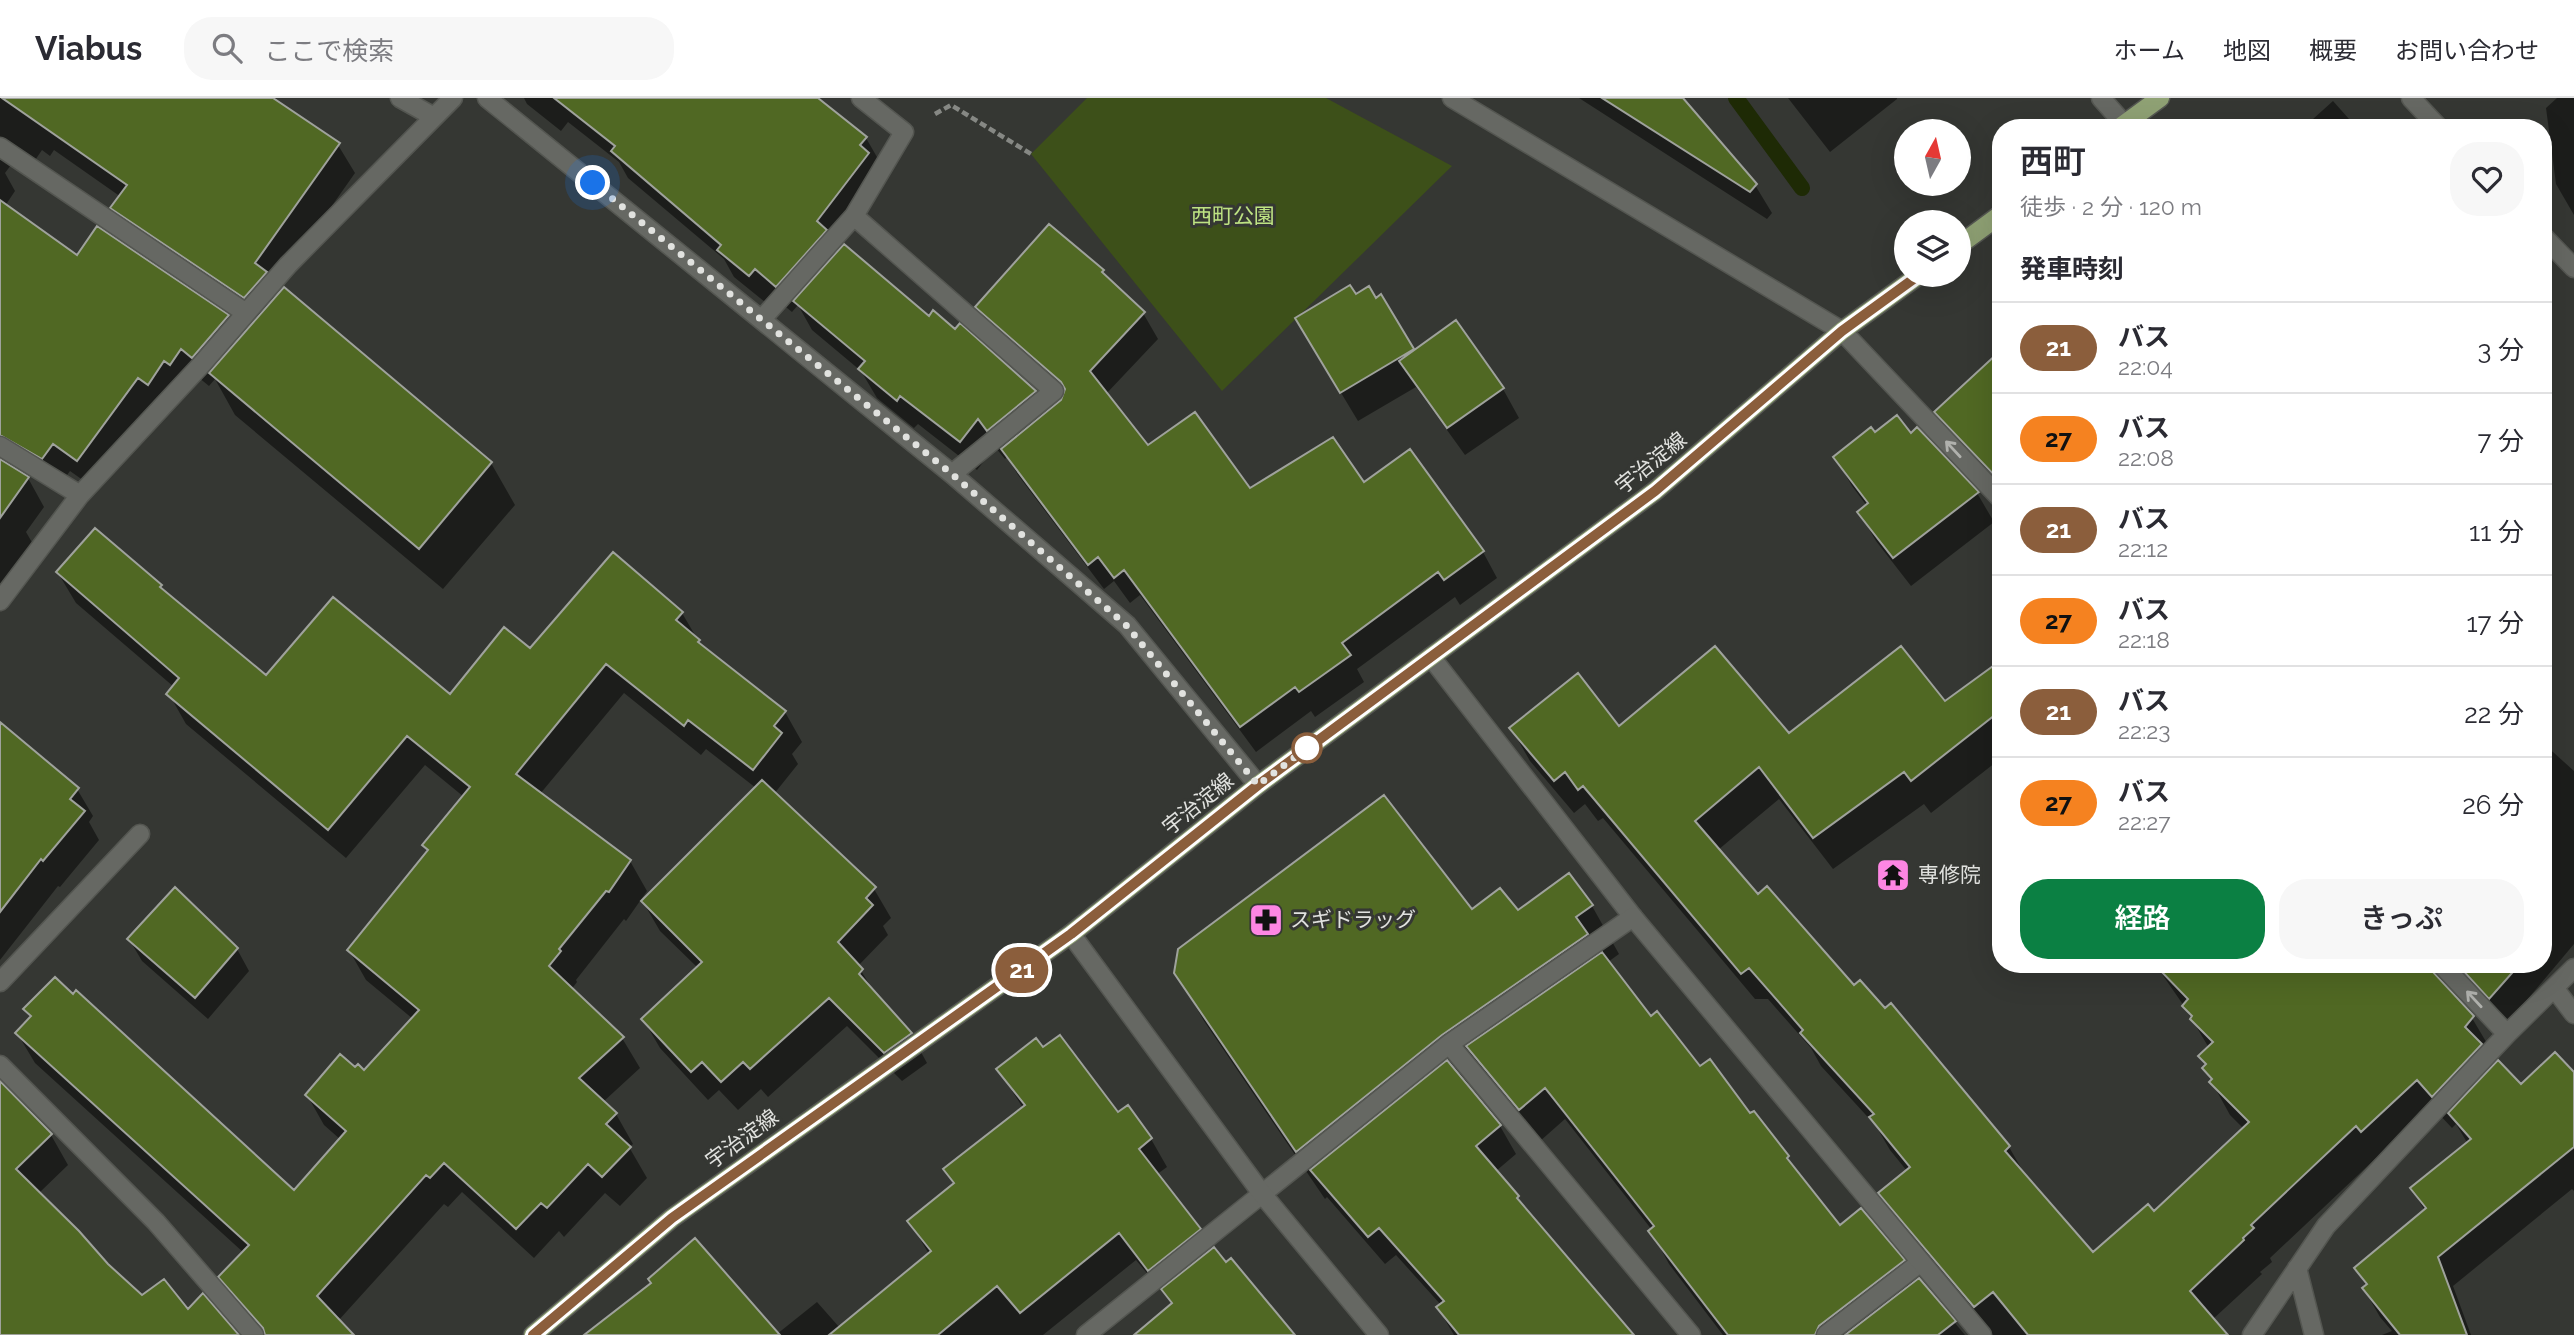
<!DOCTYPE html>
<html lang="ja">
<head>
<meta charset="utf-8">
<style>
	body { margin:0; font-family:Raleway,"Noto Sans JP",sans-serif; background:#f7f7f7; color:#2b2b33; height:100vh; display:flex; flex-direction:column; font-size:26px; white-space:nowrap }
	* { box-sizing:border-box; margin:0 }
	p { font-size:23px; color:#7c7c81 }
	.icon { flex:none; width:38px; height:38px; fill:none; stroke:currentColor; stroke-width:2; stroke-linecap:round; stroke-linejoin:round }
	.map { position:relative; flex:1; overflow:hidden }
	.side { position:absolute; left:1992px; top:21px; width:560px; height:854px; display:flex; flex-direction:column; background:#fff; border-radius:28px; box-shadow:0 7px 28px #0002 }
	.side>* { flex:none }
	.badge { padding:0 14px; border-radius:23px; font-size:24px; line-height:46px }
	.needle { width:46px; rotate:8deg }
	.tools { position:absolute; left:1894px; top:21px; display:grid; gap:14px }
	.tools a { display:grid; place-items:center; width:77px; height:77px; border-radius:50%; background:#fff; box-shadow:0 7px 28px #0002; font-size:35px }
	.you { position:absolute; width:35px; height:35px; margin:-18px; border:5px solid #fff; border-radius:50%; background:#1a73e8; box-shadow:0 0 0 10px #1a73e833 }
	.map>.badge { position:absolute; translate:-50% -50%; box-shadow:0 0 0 4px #fff }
	h2 { padding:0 28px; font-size:26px; line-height:63px }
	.round { display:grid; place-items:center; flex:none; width:74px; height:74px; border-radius:28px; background:#f7f7f7 }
	.overview { display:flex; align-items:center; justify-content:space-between; height:119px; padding:0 28px }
	h1 { font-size:33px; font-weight:600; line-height:52px }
	.action { display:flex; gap:14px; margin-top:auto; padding:14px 28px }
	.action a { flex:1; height:80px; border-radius:28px; background:#0b8043; color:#fff; font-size:28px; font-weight:600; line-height:80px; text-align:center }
	.action a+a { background:#f7f7f7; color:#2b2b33 }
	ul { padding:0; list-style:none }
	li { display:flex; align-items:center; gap:21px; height:91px; padding:0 28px; border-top:2px solid #e1e1e2 }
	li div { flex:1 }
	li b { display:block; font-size:26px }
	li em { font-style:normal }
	li .badge { min-width:77px; font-weight:700; text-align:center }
	header { display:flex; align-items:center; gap:42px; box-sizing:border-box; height:98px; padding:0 35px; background:#fff; border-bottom:2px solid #e1e1e2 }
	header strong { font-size:33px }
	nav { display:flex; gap:38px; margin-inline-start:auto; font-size:24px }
	.search { width:490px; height:63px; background:#f7f7f7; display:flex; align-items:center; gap:18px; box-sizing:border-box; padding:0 24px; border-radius:28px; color:#7c7c81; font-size:26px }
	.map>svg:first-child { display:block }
	.green { fill:#3d5019 }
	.shadow { fill:#0007; fill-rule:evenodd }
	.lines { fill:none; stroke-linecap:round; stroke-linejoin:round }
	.stream { stroke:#1e2a05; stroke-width:16 }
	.building { fill:#506823; stroke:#9fa29c; stroke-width:2 }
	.service-casing { stroke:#545651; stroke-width:21 }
	.minor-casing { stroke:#545651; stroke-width:21 }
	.tertiary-casing { stroke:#545651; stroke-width:21 }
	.primary-casing { stroke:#545651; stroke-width:21 }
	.path { stroke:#868884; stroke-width:4.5; stroke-dasharray:7 3.5; stroke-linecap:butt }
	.service { stroke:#666863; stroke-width:18 }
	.minor { stroke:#666863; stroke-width:18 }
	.tertiary { stroke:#666863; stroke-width:18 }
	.primary { stroke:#8fa174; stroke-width:18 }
	.oneway { stroke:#b0b1ad }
	.line-casing { stroke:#fff; stroke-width:16 }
	.line { stroke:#8b5e3c; stroke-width:10 }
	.walk { stroke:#e1e2df; stroke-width:7; stroke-dasharray:0 12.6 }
	.stop-dot { fill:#fff; stroke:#8b5e3c; stroke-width:3.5 }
	.labels { text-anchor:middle; stroke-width:6; stroke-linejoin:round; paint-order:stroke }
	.park-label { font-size:21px; fill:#bee383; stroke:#353733 }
	.street-label { font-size:21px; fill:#e1e2df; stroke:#353733 }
	.poi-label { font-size:21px; fill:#e1e2df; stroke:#353733; text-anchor:start }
</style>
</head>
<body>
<header>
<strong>Viabus</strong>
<div class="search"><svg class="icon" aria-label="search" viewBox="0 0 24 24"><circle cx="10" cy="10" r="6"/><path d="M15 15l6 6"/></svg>ここで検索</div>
<nav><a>ホーム</a><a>地図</a><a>概要</a><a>お問い合わせ</a></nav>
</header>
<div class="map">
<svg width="2574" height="1237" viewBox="0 0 2574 1237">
	<rect width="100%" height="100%" fill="#353733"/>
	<path class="green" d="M 1087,0 L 1326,0 L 1452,68 L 1222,293 L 1031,56 Z"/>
	<path class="shadow" d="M 0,0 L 267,0 L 338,47 L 355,75 L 274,190 L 278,198 L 491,365 L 515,407 L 443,491 L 235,317 L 215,281 L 209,288 L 198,279 L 187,295 L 181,290 L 94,390 L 70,373 L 59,388 L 17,365 L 9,369 L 28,380 L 44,409 L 26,434 L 37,453 L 0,508 ZM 42,52 L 50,58 L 54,52 L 121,99 L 113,110 L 129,139 L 256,224 L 241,241 L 228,219 L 98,131 L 77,160 L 5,108 L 15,93 L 5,75 L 11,67 L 19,66 L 29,71 Z
		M 524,0 L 814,0 L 866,40 L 881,66 L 834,147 L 838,155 L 1035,294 L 1047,315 L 1064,300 L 992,235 L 977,209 L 1103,173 L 1108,183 L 1143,215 L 1158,241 L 1106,296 L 1148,350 L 1250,392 L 1363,387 L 1483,454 L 1497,480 L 1460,507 L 1455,499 L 1357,571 L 1364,584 L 1315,619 L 1311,613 L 1256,654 L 1140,497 L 1130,505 L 1114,483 L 1104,491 L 1018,377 L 1007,359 L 1005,361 L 995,349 L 977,372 L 918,326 L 914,330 L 877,300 L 861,273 L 812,232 L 798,207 L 792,214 L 771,197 L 765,204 L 734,179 L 724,161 L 628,80 L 619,64 L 568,24 L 561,33 L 527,6 Z
		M 1579,0 L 1677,0 L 1691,9 L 1697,19 L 1755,87 L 1772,115 L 1767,121 Z
		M 1788,0 L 1897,0 L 1897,1 L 1830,54 Z
		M 2557,0 L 2574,0 L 2574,117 L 2556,86 L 2546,10 Z
		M 2333,3 L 2357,30 L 2303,30 Z
		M 1355,199 L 1376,202 L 1381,199 L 1414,255 L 1503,291 L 1519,320 L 1465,357 L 1416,289 L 1358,323 L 1314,250 Z
		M 1993,263 L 2000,271 L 2000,394 L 1955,347 L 1936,314 Z
		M 1917,332 L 1977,395 L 1994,424 L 1911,488 L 1876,443 L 1859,414 L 1867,408 L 1852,388 L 1835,359 L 1875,337 L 1911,337 Z
		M 95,432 L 161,488 L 165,496 L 267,580 L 450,598 L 530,552 L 682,515 L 702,549 L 785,614 L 802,644 L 792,656 L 798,666 L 774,696 L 874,791 L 891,820 L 883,828 L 888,837 L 858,868 L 878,900 L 911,936 L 927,965 L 902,983 L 847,928 L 768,999 L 761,991 L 738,1012 L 719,992 L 708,1002 L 660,950 L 643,921 L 698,870 L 660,833 L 643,804 L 756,690 L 706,651 L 701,657 L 624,595 L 540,696 L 630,763 L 647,793 L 626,823 L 624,821 L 576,882 L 577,884 L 571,892 L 622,940 L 640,970 L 603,1004 L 616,1016 L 633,1046 L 629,1049 L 647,1080 L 620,1108 L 605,1095 L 564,1139 L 559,1133 L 534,1160 L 462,1094 L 448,1109 L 444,1106 L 338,1223 L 350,1237 L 262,1237 L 238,1209 L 221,1179 L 244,1155 L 35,965 L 17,935 L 31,921 L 26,911 L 294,1094 L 341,1042 L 324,1027 L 307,997 L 355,971 L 364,975 L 413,921 L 366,882 L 349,852 L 428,754 L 424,748 L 464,699 L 425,667 L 346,760 L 186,626 L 169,596 L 174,589 L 76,505 L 58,475 Z
		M 2000,566 L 2000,661 L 1931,715 L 1924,706 L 1833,771 L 1779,701 L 1718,752 L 1757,798 L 1854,889 L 2009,1049 L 2028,1082 L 2093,1157 L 2154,1115 L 2244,1031 L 2230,1017 L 2204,970 L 2206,968 L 2200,958 L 2209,950 L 2184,908 L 2155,866 L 2543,866 L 2543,645 L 2574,673 L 2574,846 L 2505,928 L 2458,887 L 2450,894 L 2469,915 L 2488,947 L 2484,952 L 2494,969 L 2521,988 L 2574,984 L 2574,1093 L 2572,1091 L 2453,1188 L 2471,1237 L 2382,1237 L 2392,1233 L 2380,1219 L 2364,1191 L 2366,1188 L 2356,1170 L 2425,1113 L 2412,1091 L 2468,1046 L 2456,1026 L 2452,1030 L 2436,1013 L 2380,1065 L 2376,1060 L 2270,1160 L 2272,1164 L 2260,1174 L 2262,1176 L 2212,1222 L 2224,1237 L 1990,1237 L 1899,1128 L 1881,1096 L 1907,1073 L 1890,1052 L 1876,1028 L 1821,968 L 1811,950 L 1768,901 L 1755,901 L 1603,720 L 1598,723 L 1585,706 L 1574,715 L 1530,663 L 1511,630 L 1619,630 L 1788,637 L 1945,605 Z
		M 0,627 L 77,691 L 93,718 L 89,724 L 99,742 L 60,789 L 58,788 L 0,862 Z
		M 1592,808 L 1619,856 L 1608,864 L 1650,920 L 1750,1018 L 1788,1059 L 1796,1075 L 1840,1130 L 1903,1163 L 1916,1185 L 1919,1182 L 1965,1237 L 1723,1237 L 1669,1166 L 1651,1133 L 1652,1132 L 1565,1021 L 1539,1044 L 1483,975 L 1466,987 L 1500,1028 L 1516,1056 L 1496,1073 L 1518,1099 L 1527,1114 L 1632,1237 L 1454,1237 L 1438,1210 L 1441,1207 L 1396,1157 L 1385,1166 L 1327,1099 L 1325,1101 L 1204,923 L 1176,874 L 1472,814 L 1517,814 Z
		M 129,841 L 237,851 L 249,873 L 208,921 L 142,863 Z
		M 998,971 L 1118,1017 L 1127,1010 L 1151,1041 L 1167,1069 L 1156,1077 L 1199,1132 L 1212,1153 L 1293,1237 L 1137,1237 L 1173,1207 L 1136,1162 L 1043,1237 L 603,1237 L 777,1236 L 817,1204 L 840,1230 L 929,1156 L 909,1123 L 954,1087 L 945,1071 L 1023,1010 Z
		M 0,981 L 6,992 L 51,1037 L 68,1067 L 39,1095 L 107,1167 L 142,1200 L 187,1214 L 237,1237 L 0,1237 Z"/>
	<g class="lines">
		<path class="stream" d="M 1736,0 L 1802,90"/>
	</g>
	<path class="building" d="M 2,0 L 273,0 L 340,45 L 255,165 L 267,174 L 244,200 L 110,110 L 127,87 Z
		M 554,0 L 818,0 L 867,39 L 860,47 L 869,55 L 817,123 L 827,132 L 776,189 L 755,171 L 749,178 L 717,152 L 721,147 L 611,53 L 615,48 Z
		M 1602,0 L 1683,0 L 1757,86 L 1750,94 Z
		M 0,102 L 77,157 L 97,128 L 229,217 L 192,260 L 181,251 L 170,267 L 164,263 L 148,287 L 138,280 L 77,363 L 53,346 L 42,361 L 0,337 Z
		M 1049,126 L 1104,172 L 1102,174 L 1145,214 L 1090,273 L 1148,347 L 1195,314 L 1250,390 L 1333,339 L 1364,384 L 1410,351 L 1484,453 L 1444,482 L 1438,474 L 1342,545 L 1351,557 L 1299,594 L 1295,589 L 1240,629 L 1124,472 L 1114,480 L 1098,459 L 1088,467 L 1001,351 L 1061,302 L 1065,291 L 1061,284 L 975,209 Z
		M 844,146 L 929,218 L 933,212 L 955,231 L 960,225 L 1036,293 L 987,333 L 978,321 L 960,344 L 900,298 L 897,303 L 858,271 L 865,263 L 793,203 Z
		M 1350,187 L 1356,196 L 1369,188 L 1376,200 L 1381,196 L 1414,251 L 1340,295 L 1295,220 Z
		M 284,189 L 492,364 L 419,451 L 209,275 Z
		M 1456,222 L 1504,290 L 1447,330 L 1399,263 Z
		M 2000,253 L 2000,378 L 1997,380 L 1934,314 Z
		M 1897,317 L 1911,335 L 1917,329 L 1979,394 L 1893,460 L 1857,414 L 1868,405 L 1833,359 L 1871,329 L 1875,334 Z
		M 0,361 L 29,379 L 0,420 Z
		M 95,430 L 162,487 L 160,489 L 266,577 L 333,499 L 450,596 L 504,529 L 530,550 L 613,454 L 683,514 L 676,522 L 700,542 L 698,544 L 786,613 L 774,628 L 782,635 L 753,672 L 688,622 L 684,628 L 606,566 L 516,676 L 631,762 L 609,794 L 606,793 L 559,851 L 561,853 L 549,868 L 624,939 L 579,980 L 617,1015 L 606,1026 L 631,1049 L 602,1079 L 588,1066 L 547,1110 L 541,1105 L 516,1131 L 444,1065 L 430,1080 L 426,1077 L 317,1198 L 354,1237 L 265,1237 L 263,1230 L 218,1179 L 249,1147 L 15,935 L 31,918 L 23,911 L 55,879 L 73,896 L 76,892 L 294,1092 L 346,1033 L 305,997 L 340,956 L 355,969 L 358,966 L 364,972 L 419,912 L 347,852 L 428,752 L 422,747 L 470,689 L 407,638 L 328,732 L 166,596 L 179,580 L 56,474 Z
		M 1715,548 L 1789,635 L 1901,548 L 1945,603 L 2000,563 L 2000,613 L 1911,683 L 1904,674 L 1813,740 L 1759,669 L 1695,723 L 1758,796 L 1767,788 L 1854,887 L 1860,882 L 1885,910 L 1891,905 L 2010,1048 L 2005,1053 L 2093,1154 L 2148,1106 L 2154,1113 L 2249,1024 L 2209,984 L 2212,981 L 2202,970 L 2206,966 L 2198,958 L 2213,944 L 2190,921 L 2192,918 L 2182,908 L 2188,901 L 2154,866 L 2430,866 L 2433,874 L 2474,918 L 2465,929 L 2482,946 L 2432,999 L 2417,982 L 2361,1034 L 2356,1028 L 2251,1127 L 2254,1130 L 2243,1140 L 2244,1142 L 2190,1193 L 2228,1237 L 2028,1237 L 1993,1194 L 1974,1209 L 1878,1095 L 1910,1069 L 1869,1019 L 1874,1016 L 1800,935 L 1803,932 L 1749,870 L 1741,876 L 1583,688 L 1578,692 L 1565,674 L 1554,683 L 1509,630 L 1578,575 L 1619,628 Z
		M 0,624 L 79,690 L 70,701 L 85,713 L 43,763 L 41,761 L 0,814 Z
		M 762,682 L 876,789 L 866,800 L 873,807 L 838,844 L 863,871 L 859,876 L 912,935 L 884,955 L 829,900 L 750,971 L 743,964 L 721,984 L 702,964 L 691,974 L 641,921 L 702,864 L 641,803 Z
		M 1384,697 L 1472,811 L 1500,790 L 1518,812 L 1569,775 L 1593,807 L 1576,819 L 1588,836 L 1442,937 L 1296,1054 L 1174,875 L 1178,851 Z
		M 175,789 L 238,850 L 195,900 L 127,841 Z
		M 1602,854 L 1651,918 L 1657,913 L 1700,968 L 1710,961 L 1750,1015 L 1754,1013 L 1789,1058 L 1787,1060 L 1840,1127 L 1861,1110 L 1905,1162 L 1819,1228 L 1815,1237 L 1728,1237 L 1648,1133 L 1654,1128 L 1545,990 L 1519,1012 L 1466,948 Z
		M 2457,866 L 2520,866 L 2489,901 Z
		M 1060,937 L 1118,1014 L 1128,1007 L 1152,1040 L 1139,1051 L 1201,1131 L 1148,1173 L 1119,1135 L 1020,1215 L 997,1188 L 938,1237 L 829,1237 L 931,1153 L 907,1123 L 954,1085 L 943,1071 L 1025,1007 L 996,971 L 1036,940 L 1043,949 Z
		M 2555,954 L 2574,974 L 2574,1049 L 2438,1159 L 2467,1237 L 2400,1237 L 2362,1190 L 2367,1186 L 2354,1170 L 2426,1110 L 2410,1090 L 2471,1041 L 2448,1015 L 2498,962 L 2521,986 Z
		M 1447,962 L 1501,1027 L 1476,1048 L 1519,1098 L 1517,1100 L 1634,1237 L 1459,1237 L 1436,1209 L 1444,1203 L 1379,1130 L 1368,1139 L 1310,1072 Z
		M 0,983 L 52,1036 L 16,1071 L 79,1133 L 108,1166 L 142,1197 L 164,1181 L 188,1211 L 203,1195 L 239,1237 L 0,1237 Z
		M 695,1140 L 780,1237 L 584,1237 L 651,1185 L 648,1181 Z
		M 1214,1149 L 1226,1164 L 1231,1160 L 1295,1237 L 1134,1237 L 1172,1205 L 1161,1191 Z
		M 1919,1180 L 1956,1223 L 1938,1237 L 1845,1237 Z"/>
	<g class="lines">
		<g class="service-casing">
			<path id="service" d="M 1431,559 L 1633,819
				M 1826,1237 L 1921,1164"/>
		</g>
		<g class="minor-casing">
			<path id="minor" d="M 400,0 L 434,19
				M 487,0 L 952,376 L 1127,527 L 1258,687
				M 2101,0 L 2124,26
				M 0,49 L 246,215
				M 854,118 L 1054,293 L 952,376
				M 762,221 L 854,118 L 904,34 L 861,0
				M 1842,233 L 2000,400
				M 0,348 L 80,397
				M 0,503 L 80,397 L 201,267 L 288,167 L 453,0
				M 2441,866 L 2507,936
				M 0,884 L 140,736
				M 2555,891 L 2574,916
				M 1449,946 L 1691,1237
				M 0,967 L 156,1124 L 254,1237
				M 2297,1170 L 2314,1237
				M 1086,1237 L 1449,946 L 1633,819 L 1982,1237
				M 2252,1237 L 2326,1128 L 2507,936 L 2574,870"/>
		</g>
		<g class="tertiary-casing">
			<path id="tertiary" d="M 1452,0 L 1842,233
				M 2411,0 L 2439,30
				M 2543,138 L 2574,170
				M 1071,836 L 1263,1097 L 1379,1237"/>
		</g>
		<g class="primary-casing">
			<path id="primary" d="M 2119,30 L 2160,0
				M 1958,148 L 2000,117
				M 533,1237 L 672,1120 L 1071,836 L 1258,687 L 1655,393 L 1842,233 L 1919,177"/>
		</g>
		<path class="path" d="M 935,16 L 951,7 L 1031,56"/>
		<use href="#service" class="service"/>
		<use href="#minor" class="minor"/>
		<use href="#tertiary" class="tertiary"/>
		<use href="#primary" class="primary"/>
	</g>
	<defs><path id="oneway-shaft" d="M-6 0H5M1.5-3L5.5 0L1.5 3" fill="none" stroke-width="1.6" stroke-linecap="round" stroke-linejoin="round" transform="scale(1.75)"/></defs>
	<g class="oneway">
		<use href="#oneway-shaft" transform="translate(1953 351) rotate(-133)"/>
		<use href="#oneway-shaft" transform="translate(2474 901) rotate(-133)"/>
	</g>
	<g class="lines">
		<g class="line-casing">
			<path id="line" d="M 533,1237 L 672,1120 L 1071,836 L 1258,687 L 1655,393 L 1842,233 L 1919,177"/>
		</g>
		<use href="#line" class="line"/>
		<path class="walk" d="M 593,85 L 952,376 L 1126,527 L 1258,687 L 1307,650"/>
	</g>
	<defs>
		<g id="temple-square" transform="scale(1.75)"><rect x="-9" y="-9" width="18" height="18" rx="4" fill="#fd86e3" stroke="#353733"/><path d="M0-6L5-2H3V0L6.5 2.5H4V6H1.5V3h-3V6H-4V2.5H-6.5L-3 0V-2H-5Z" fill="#111"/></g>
		<g id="pharmacy-square" transform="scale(1.75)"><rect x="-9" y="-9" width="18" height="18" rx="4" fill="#fd86e3" stroke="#353733"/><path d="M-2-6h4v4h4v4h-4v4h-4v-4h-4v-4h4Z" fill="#111"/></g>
	</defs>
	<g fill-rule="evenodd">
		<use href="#temple-square" x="1893" y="777"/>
		<use href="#pharmacy-square" x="1266" y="822"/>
	</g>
	<circle class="stop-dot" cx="1307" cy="650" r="14"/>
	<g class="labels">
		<g class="park-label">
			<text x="1233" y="125">西町公園</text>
		</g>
		<g class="street-label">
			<text transform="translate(1651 365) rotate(-39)" y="7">宇治淀線</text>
			<text transform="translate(1198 706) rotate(-39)" y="7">宇治淀線</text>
			<text transform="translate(742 1041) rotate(-36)" y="7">宇治淀線</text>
		</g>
		<g class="poi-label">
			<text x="1918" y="784">専修院</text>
			<text x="1290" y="829">スギドラッグ</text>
		</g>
	</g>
</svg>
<div class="tools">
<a><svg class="needle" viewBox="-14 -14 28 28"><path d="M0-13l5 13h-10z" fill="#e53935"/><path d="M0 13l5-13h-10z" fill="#7c7c81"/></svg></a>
<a><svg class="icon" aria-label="layers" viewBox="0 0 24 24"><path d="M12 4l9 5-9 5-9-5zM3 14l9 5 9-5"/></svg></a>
</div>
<div class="you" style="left:593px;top:85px"></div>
<b class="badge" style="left:1022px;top:872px;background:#8b5e3c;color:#fff">21</b>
<section class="side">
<div class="overview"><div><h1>西町</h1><p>徒歩 · 2 分 · 120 m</p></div><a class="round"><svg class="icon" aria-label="heart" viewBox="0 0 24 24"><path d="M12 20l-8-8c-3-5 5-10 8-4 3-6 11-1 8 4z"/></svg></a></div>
<h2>発車時刻</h2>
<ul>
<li><span class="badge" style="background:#8b5e3c;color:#fff">21</span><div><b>バス</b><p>22:04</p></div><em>3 分</em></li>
<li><span class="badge" style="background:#f58220;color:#111">27</span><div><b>バス</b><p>22:08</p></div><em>7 分</em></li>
<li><span class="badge" style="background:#8b5e3c;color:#fff">21</span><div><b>バス</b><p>22:12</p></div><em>11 分</em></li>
<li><span class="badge" style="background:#f58220;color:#111">27</span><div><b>バス</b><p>22:18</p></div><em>17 分</em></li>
<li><span class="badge" style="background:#8b5e3c;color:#fff">21</span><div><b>バス</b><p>22:23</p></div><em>22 分</em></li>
<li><span class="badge" style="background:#f58220;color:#111">27</span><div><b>バス</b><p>22:27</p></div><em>26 分</em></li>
</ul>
<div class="action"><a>経路</a><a>きっぷ</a></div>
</section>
</div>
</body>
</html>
